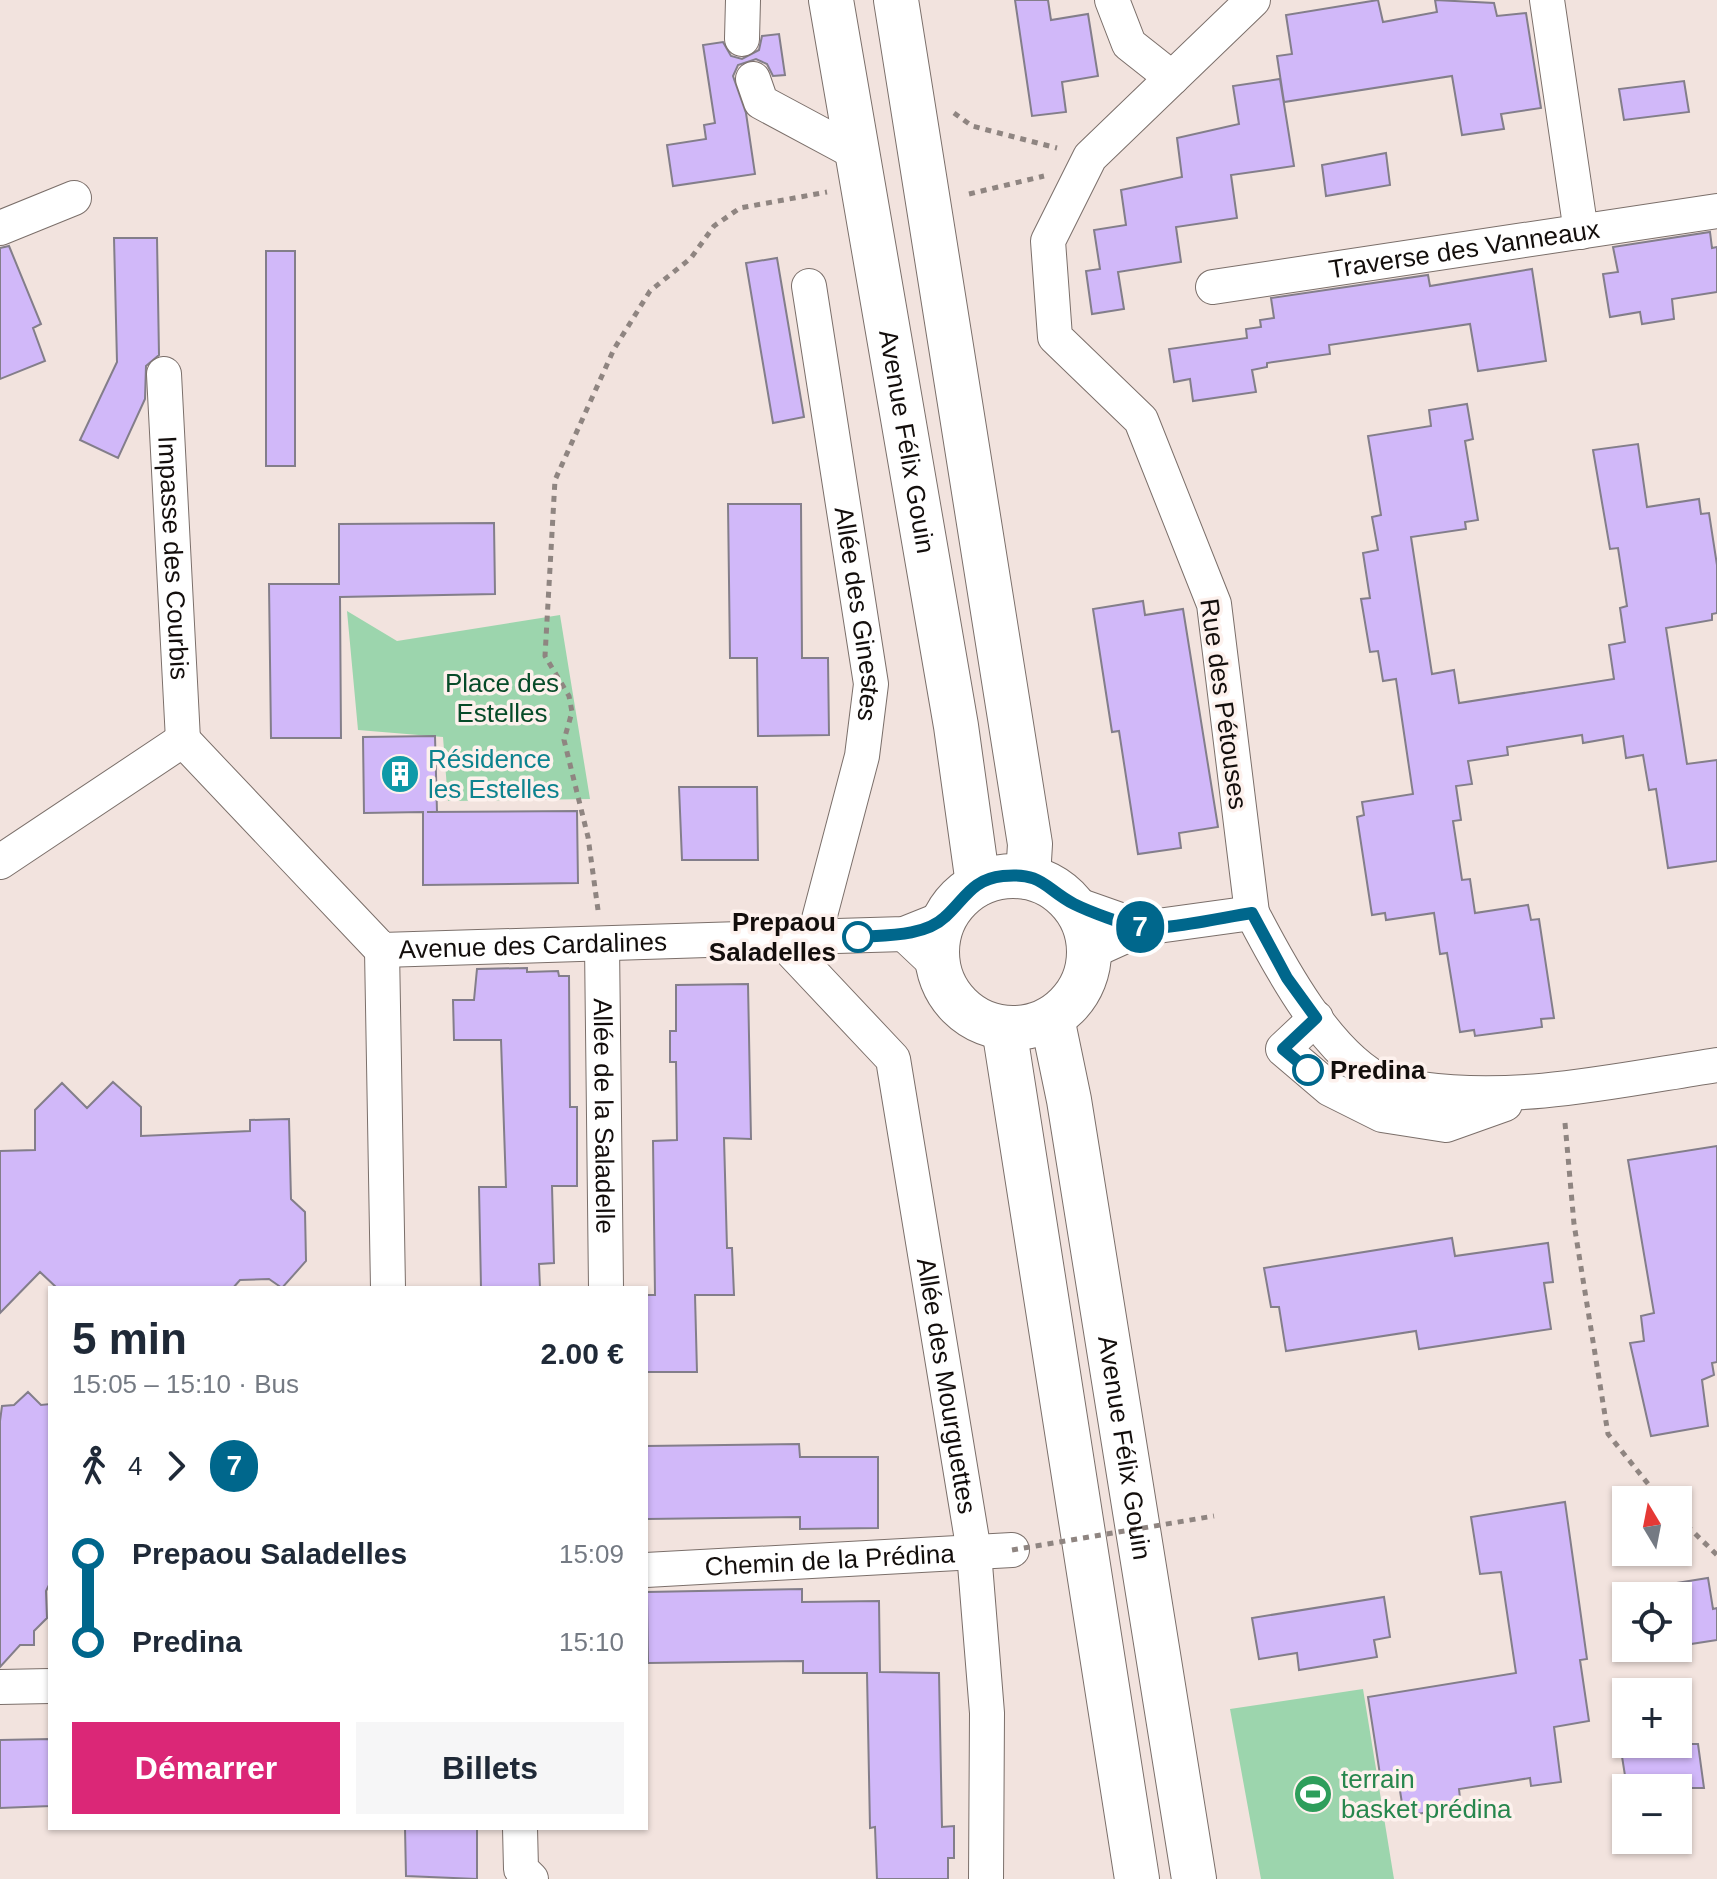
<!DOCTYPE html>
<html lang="fr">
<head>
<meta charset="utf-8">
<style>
	body { margin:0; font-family:Helvetica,sans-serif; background:#f6f6f7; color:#1f2937; height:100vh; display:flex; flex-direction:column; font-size:30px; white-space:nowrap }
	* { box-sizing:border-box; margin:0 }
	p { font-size:26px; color:#747a83 }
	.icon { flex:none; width:44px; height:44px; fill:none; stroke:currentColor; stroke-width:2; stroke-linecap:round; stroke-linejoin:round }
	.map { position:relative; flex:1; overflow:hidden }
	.side { position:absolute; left:48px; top:1286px; width:600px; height:544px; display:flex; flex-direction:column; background:#fff; border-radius:0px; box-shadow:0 2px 6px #0004 }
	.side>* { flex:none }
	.badge { padding:0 16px; border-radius:26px; font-size:28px; line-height:52px }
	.needle { width:52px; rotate:350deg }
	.controls { position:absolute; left:1612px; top:1486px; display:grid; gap:16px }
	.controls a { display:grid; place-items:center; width:80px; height:80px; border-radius:0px; background:#fff; box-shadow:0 2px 6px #0004; font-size:40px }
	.map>.badge { position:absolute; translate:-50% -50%; box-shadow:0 0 0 4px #fff }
	.legs { display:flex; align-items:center; gap:12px; height:88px; padding:0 24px; font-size:26px }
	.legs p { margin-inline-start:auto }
	.overview { display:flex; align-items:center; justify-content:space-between; height:136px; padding:0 24px }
	h1 { font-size:44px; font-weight:800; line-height:60px }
	.action { display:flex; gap:16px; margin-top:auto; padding:16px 24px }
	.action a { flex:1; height:92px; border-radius:0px; background:#db2777; color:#fff; font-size:32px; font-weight:800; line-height:92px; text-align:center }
	.action a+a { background:#f6f6f7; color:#1f2937 }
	ul { padding:0 24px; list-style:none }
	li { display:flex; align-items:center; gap:28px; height:88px; font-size:30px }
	li i { display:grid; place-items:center; width:12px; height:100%; margin:0 10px; background:currentColor }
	li i::after { content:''; width:20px; height:20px; margin:-10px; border:6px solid; border-radius:50%; background:#fff }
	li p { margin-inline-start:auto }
	li:first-child i { background:linear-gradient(#0000 50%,currentColor 0) }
	li:last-child i { background:linear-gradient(currentColor 50%,#0000 0) }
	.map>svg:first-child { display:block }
	.green { fill:#9cd5ad }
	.building { fill:#d1b8f9; stroke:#837e8a; stroke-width:2 }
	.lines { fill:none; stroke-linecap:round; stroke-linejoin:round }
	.minor-casing { stroke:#7b6f6a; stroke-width:36 }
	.major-casing { stroke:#7b6f6a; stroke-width:46 }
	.path { stroke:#8f8581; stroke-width:5; stroke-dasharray:6 6; stroke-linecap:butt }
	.minor { stroke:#fff; stroke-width:34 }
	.major { stroke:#fff; stroke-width:44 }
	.path-bridge { stroke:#8f8581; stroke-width:5; stroke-dasharray:6 6; stroke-linecap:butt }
	.line-1-casing { stroke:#fff; stroke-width:18 }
	.line-1 { stroke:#00678c; stroke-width:12 }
	.stop-1-dot { fill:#fff; stroke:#00678c; stroke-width:4 }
	.labels { text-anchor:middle; stroke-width:7; stroke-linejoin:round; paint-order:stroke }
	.street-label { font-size:26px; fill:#130e0c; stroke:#fdf1ed }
	.park-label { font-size:26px; fill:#064b28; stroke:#fdf1ed }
	.culture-label { font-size:26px; fill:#0d838f; stroke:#fdf1ed; text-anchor:start }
	.stop-label { font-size:26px; font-weight:bold; fill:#130e0c; stroke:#fdf1ed; text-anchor:end }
	.leisure-label { font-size:26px; fill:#27864d; stroke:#fdf1ed; text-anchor:start }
</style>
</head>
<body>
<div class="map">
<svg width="1717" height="1879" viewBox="0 0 1717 1879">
	<rect width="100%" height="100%" fill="#f2e3de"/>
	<path class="green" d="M 347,611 L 397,641 L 560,615 L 590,799 L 448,801 L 443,737 L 358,730 Z
		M 1363,1689 L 1394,1879 L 1261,1879 L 1230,1709 Z"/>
	<path class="building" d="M 1015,0 L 1048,0 L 1051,20 L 1088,14 L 1098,76 L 1062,82 L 1066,112 L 1032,116 Z
		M 1378,0 L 1383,22 L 1437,12 L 1435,0 L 1494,3 L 1497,16 L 1526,13 L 1541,108 L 1501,114 L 1504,129 L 1462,135 L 1452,76 L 1284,102 L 1277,56 L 1292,54 L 1286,15 Z
		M 779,34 L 785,75 L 773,76 L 767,64 L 756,59 L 738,65 L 733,76 L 746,113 L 755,174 L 673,186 L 667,145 L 706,139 L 704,125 L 715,123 L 703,45 L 723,42 L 731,56 L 742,59 L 759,50 L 762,36 Z
		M 1280,79 L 1294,166 L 1231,175 L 1237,218 L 1176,227 L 1181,262 L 1118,272 L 1124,309 L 1092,314 L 1086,271 L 1100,269 L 1094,230 L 1126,225 L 1121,190 L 1182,177 L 1177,138 L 1239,124 L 1233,86 Z
		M 1684,81 L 1689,112 L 1624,120 L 1619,89 Z
		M 1386,153 L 1390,185 L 1326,196 L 1322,165 Z
		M 1710,232 L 1712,248 L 1717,247 L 1717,292 L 1672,299 L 1674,319 L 1642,324 L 1640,312 L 1610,317 L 1603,274 L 1618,272 L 1613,247 Z
		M 114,238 L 157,238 L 159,355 L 146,366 L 145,399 L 118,458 L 80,440 L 117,362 Z
		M 9,246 L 41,324 L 33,328 L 45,361 L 0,379 L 0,248 Z
		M 266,251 L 295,251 L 295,466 L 266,466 Z
		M 777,258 L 804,417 L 773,423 L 746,263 Z
		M 1532,269 L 1546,361 L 1478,371 L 1470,324 L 1329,345 L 1330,354 L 1267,363 L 1267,367 L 1252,370 L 1256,392 L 1193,401 L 1190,379 L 1174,382 L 1169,349 L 1247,338 L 1246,329 L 1261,327 L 1260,320 L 1274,318 L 1271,298 L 1428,275 L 1430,286 Z
		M 1467,404 L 1473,439 L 1465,441 L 1478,520 L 1465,522 L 1466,529 L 1411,537 L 1432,674 L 1454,670 L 1459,703 L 1614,679 L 1609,645 L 1625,642 L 1620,608 L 1627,606 L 1618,548 L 1610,549 L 1593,450 L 1638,444 L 1647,507 L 1699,499 L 1701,514 L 1709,513 L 1717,565 L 1717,613 L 1712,614 L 1712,620 L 1666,628 L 1687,764 L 1717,760 L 1717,861 L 1668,868 L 1656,789 L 1649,790 L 1643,755 L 1626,758 L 1623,736 L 1583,743 L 1582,735 L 1507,747 L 1508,755 L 1468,761 L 1472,784 L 1456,786 L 1461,820 L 1453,821 L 1462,880 L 1470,879 L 1475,913 L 1528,905 L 1531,920 L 1539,919 L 1554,1018 L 1541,1019 L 1542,1027 L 1475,1036 L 1474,1030 L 1460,1032 L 1447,953 L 1440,954 L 1434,913 L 1386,920 L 1385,913 L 1372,915 L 1357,817 L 1364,815 L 1362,802 L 1413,794 L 1396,679 L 1383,681 L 1378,651 L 1370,652 L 1361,599 L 1370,598 L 1363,553 L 1378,550 L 1372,517 L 1381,515 L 1368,436 L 1431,426 L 1429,410 Z
		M 728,504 L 801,504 L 802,658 L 828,658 L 829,735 L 758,736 L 757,658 L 730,658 Z
		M 494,523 L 495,594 L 340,597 L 341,738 L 271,738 L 269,584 L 339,584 L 339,524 Z
		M 1143,601 L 1145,615 L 1183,609 L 1218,827 L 1179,833 L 1181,848 L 1138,854 L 1119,731 L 1112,732 L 1093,609 Z
		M 435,736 L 437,812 L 427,812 L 577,811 L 578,883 L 423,885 L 423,812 L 364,813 L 363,737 Z
		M 679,787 L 757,787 L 758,860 L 682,860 Z
		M 527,968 L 527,972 L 558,971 L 559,976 L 569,976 L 570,1107 L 577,1107 L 577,1186 L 552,1186 L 554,1263 L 539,1264 L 540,1288 L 481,1288 L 479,1187 L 506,1187 L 501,1040 L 454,1040 L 453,1000 L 474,1000 L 477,969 Z
		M 748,984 L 751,1139 L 724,1138 L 727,1248 L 732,1248 L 734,1295 L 695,1295 L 697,1372 L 646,1372 L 646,1295 L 655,1295 L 653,1141 L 677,1140 L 676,1062 L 670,1062 L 670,1031 L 676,1031 L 676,985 Z
		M 113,1082 L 141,1107 L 141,1136 L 250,1131 L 250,1120 L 289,1119 L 291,1199 L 305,1212 L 306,1261 L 282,1288 L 269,1279 L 240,1280 L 233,1288 L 57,1288 L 40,1272 L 0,1313 L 0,1151 L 35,1150 L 35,1110 L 62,1083 L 87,1108 Z
		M 1717,1146 L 1717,1362 L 1712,1363 L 1714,1375 L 1702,1380 L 1708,1426 L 1651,1436 L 1630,1343 L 1644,1341 L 1641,1316 L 1654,1313 L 1628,1160 Z
		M 1452,1238 L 1455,1256 L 1548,1243 L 1553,1282 L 1544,1283 L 1551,1329 L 1419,1349 L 1416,1331 L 1286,1351 L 1279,1307 L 1271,1307 L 1264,1268 Z
		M 28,1392 L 41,1405 L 50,1404 L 50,1583 L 46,1591 L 47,1618 L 34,1631 L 34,1645 L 20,1645 L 0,1667 L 0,1421 L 2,1406 L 14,1405 Z
		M 799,1444 L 800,1457 L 878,1457 L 878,1528 L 800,1529 L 800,1517 L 646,1519 L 646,1446 Z
		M 1565,1502 L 1587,1659 L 1580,1660 L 1589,1721 L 1554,1727 L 1561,1782 L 1531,1786 L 1530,1778 L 1459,1789 L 1461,1807 L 1404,1816 L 1398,1778 L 1381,1781 L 1368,1697 L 1516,1673 L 1501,1572 L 1480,1574 L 1471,1517 Z
		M 1708,1578 L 1713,1609 L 1717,1608 L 1717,1640 L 1678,1646 L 1676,1583 Z
		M 802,1589 L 802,1602 L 879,1601 L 880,1672 L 939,1673 L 942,1827 L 954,1826 L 954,1858 L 948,1858 L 948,1879 L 877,1879 L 875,1827 L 870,1828 L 867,1673 L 803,1673 L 803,1661 L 648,1663 L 647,1592 Z
		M 1384,1597 L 1390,1637 L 1374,1640 L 1377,1657 L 1299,1670 L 1297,1653 L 1259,1659 L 1252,1618 Z
		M 50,1739 L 50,1806 L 0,1808 L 0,1740 Z
		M 1620,1744 L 1698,1744 L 1704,1788 L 1627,1788 Z
		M 405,1828 L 477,1828 L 477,1879 L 406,1876 Z"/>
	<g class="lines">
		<g class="minor-casing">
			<g id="minor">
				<path d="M 1112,0 L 1129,44 L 1172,78"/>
				<path d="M 1547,0 L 1581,232"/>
				<path d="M 742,39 L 743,0"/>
				<path d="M 753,79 L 761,102 L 856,153"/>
				<path d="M 0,228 L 74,198"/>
				<path id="s1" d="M 809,286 L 871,684 L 862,756 L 814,938"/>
				<path id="s2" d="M 1213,287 L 1717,211"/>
				<path id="s3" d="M 164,374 L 183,740"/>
				<path id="s4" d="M 0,862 L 183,740 L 382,950 L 904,934 L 944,918"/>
				<path d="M 1072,903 L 1143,928"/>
				<path d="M 1252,913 L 1214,604 L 1141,420 L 1055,337 L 1048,241 L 1090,157 L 1253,0"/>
				<path d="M 904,934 L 938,966"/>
				<path id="s5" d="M 780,939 L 893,1059 L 974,1552 L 987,1713 L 986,1879"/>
				<path id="s6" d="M 602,944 L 606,1288"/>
				<path d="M 382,950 L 388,1288"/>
				<path d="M 1090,952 L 1143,928 L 1252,913 C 1280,967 1328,1057 1385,1083 C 1395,1088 1410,1087 1421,1089 C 1520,1103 1619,1080 1717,1065"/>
				<path d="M 1316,1018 L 1283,1049 L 1330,1089 L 1382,1115 L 1446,1125 L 1505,1104"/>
				<path id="s7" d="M 646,1570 L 1012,1550"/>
				<path d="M 0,1687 L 50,1686"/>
				<path d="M 520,1828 L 521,1869 L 531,1879"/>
			</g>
		</g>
		<g class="major-casing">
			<g id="major">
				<path id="s8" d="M 831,0 L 956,726 L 978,884"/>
				<path d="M 896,0 L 1030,844 L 1028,877"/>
				<circle cx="1013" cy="952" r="76"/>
				<path id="s9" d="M 1052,1018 L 1069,1100 L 1194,1879"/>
				<path d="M 1004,1028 L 1137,1879"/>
			</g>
		</g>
		<path class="path" d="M 954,113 L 972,126 L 1057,148
			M 969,194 L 1044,176
			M 598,910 L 588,837 L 564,740 L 572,712 L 569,696 L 545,656 L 555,480 L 614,349 L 650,291 L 691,258 L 714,226 L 740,208 L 827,192
			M 1565,1123 L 1574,1224 L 1608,1434 L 1661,1500
			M 1678,1517 L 1717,1555"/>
		<use href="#minor" class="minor"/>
		<use href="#major" class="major"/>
		<path class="path-bridge" d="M 1012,1550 L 1214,1516"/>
	</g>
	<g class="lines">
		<g class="line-1-casing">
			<path id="line-1" d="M 858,937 C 884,935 924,937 945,917 C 965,899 972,879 1003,876 C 1043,872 1045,889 1074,904 C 1088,911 1127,926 1143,928 C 1167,930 1225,917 1252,913 L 1287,978 L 1316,1018 L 1283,1049 L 1308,1070"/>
		</g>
		<use href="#line-1" class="line-1"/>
	</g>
	<defs>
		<g id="building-disc" transform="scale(2)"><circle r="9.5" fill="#0f9aa8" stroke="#fdf1ed"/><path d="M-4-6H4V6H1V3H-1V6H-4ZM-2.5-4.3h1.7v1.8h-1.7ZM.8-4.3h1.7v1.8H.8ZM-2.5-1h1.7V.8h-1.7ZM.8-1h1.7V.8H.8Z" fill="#fff"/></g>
		<g id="stadium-disc" transform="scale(2)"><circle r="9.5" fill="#2e9e5b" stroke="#fdf1ed"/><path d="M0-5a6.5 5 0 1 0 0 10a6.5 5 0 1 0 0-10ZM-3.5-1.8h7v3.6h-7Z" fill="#fff"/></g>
	</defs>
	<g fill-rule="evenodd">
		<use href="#building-disc" x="400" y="774"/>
		<use href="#stadium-disc" x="1313" y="1794"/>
	</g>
	<g class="stop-1-dot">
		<circle cx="858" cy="937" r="14"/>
		<circle cx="1308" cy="1070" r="14"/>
	</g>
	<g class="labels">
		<g class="street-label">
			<text dy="9" stroke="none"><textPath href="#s2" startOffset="254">Traverse des Vanneaux</textPath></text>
			<text dy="9" stroke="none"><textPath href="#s8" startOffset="448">Avenue Félix Gouin</textPath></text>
			<text dy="9" stroke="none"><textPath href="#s3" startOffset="184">Impasse des Courbis</textPath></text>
			<text dy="9" stroke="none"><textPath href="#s1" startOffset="332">Allée des Ginestes</textPath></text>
			<text transform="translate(1224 704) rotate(82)" y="9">Rue des Pétouses</text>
			<text dy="9" stroke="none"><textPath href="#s4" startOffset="660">Avenue des Cardalines</textPath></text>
			<text dy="9" stroke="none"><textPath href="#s6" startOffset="172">Allée de la Saladelle</textPath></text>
			<text dy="9" stroke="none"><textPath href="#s5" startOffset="496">Allée des Mourguettes</textPath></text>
			<text dy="9" stroke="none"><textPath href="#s9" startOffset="436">Avenue Félix Gouin</textPath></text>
			<text dy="9" stroke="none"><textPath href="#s7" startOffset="184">Chemin de la Prédina</textPath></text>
		</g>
		<g class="park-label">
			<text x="502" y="692">Place des<tspan x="502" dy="30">Estelles</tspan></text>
		</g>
		<g class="culture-label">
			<text x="428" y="768">Résidence<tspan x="428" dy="30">les Estelles</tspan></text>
		</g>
		<g class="stop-label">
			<text x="836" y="931">Prepaou<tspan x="836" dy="30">Saladelles</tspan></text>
			<text x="1330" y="1079" text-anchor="start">Predina</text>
		</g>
		<g class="leisure-label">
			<text x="1341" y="1788">terrain<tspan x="1341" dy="30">basket prédina</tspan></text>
		</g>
	</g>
</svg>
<div class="controls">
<a><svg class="needle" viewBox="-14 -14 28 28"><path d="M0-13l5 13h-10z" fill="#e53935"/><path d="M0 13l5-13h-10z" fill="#747a83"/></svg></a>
<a><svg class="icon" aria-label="locate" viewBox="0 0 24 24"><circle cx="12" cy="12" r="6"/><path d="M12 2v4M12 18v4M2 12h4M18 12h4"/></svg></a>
<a>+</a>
<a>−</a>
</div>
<b class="badge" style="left:1140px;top:927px;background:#00678c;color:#fff">7</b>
<section class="side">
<div class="overview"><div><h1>5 min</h1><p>15:05 – 15:10 · Bus</p></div><b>2.00 €</b></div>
<div class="legs"><svg class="icon" aria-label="walk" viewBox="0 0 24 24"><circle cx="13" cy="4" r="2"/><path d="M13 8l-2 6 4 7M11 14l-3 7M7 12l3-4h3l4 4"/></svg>4<svg class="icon" aria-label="forward" viewBox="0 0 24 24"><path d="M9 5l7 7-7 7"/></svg><b class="badge" style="background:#00678c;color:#fff">7</b></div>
<ul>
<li><i style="color:#00678c"></i><b>Prepaou Saladelles</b><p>15:09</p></li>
<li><i style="color:#00678c"></i><b>Predina</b><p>15:10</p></li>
</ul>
<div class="action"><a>Démarrer</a><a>Billets</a></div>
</section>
</div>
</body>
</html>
